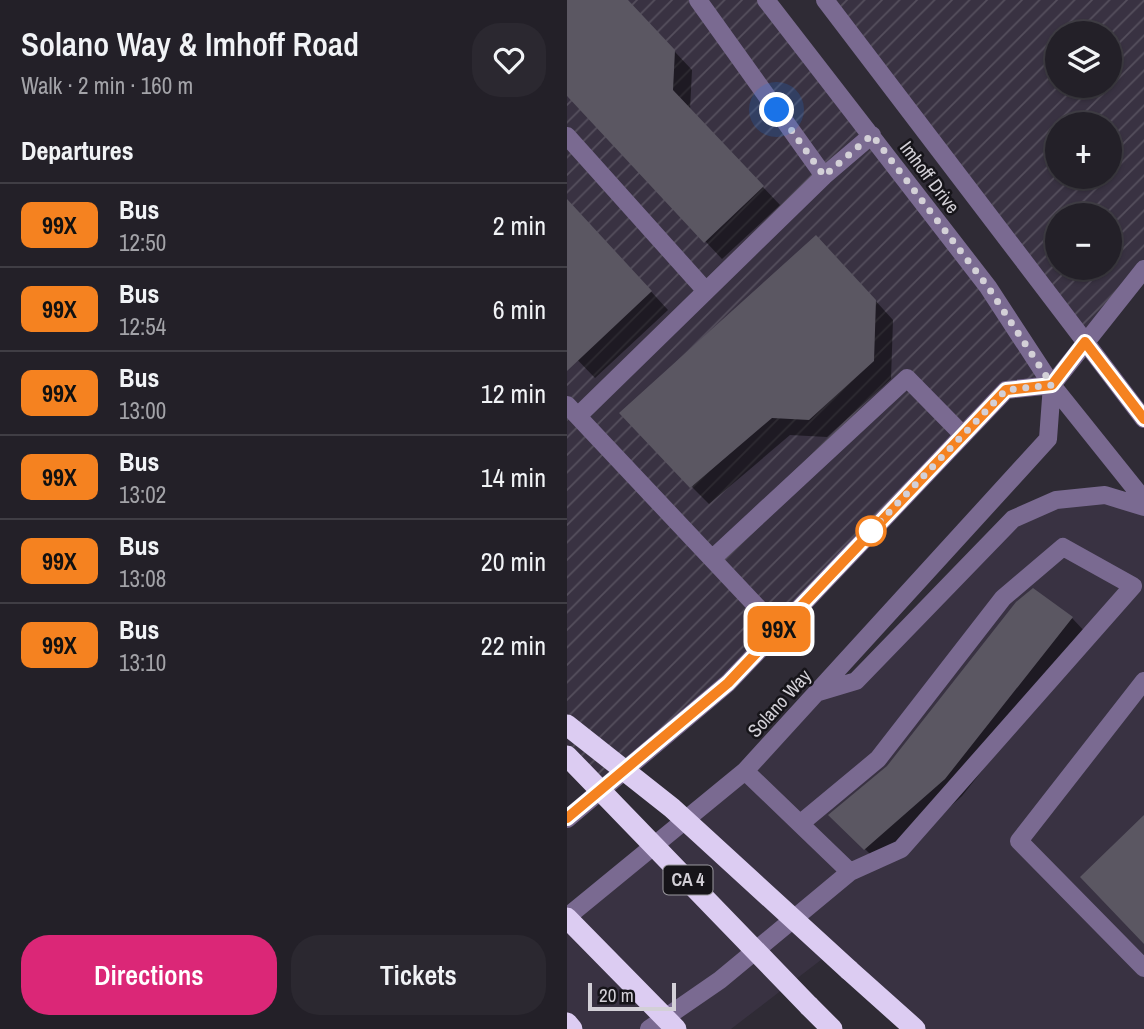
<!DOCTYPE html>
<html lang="en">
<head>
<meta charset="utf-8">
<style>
	body { margin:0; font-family:"Archivo Narrow",sans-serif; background:#2b2830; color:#f1f3f6; height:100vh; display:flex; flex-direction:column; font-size:26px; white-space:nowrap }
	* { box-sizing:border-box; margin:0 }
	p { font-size:23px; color:#a3a3a8 }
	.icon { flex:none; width:38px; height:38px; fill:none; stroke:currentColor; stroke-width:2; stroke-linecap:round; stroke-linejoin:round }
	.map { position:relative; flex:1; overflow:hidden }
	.panel { display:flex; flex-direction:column; background:#232028; width:567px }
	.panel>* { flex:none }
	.badge { padding:0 14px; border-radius:10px; font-size:24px; line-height:46px }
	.fabs { position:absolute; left:478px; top:21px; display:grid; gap:14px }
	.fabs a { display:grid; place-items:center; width:77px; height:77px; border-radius:50%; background:#232028; box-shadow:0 2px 5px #0004,0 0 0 2px #403e45; font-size:35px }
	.scale { position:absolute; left:21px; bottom:18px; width:88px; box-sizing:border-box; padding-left:7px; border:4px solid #d3d0d7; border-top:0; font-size:19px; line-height:24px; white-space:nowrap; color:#d3d0d7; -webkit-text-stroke:5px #161419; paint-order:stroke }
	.you { position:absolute; width:35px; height:35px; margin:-18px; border:5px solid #fff; border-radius:50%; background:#1a73e8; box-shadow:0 0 0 10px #1a73e833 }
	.map>.badge { position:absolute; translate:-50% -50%; box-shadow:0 0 0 4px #fff }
	h2 { padding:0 21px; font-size:26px; line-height:63px }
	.round { display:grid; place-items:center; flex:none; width:74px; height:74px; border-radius:28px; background:#2b2830 }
	.head { display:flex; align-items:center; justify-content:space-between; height:119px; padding:0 21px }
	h1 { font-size:33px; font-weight:600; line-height:52px }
	.primary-button { display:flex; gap:14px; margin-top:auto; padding:14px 21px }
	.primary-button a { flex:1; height:80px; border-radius:28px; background:#db2777; color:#fff; font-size:28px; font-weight:600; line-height:80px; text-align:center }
	.primary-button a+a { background:#2b2830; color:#f1f3f6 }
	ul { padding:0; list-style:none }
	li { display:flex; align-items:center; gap:21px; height:84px; padding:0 21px; border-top:2px solid #403e45 }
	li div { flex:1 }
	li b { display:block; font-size:26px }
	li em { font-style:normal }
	li .badge { min-width:77px; font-weight:700; text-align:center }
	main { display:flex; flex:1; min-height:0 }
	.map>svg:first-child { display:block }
	.built { fill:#393242 }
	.industrial { fill:url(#industrial-furrows); fill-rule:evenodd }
	.shadow { fill:#0007 }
	.building { fill:#5b5762 }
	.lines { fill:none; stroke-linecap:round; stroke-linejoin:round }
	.minor { stroke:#7a6a91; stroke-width:18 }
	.highway { stroke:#dcccf2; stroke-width:21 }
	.highway-bridge { stroke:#dcccf2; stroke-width:21 }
	.line-casing { stroke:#fff; stroke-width:16 }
	.line { stroke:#f58220; stroke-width:10 }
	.walk { stroke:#d3d0d7; stroke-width:7; stroke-dasharray:0 12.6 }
	.stop-dot { fill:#fff; stroke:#f58220; stroke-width:3.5 }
	.labels { text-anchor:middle; stroke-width:5; stroke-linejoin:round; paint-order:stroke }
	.shield { fill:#161419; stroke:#9a989e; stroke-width:2 }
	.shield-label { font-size:18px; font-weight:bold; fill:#d3d0d7 }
	.street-label { font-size:19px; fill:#d3d0d7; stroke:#161419 }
</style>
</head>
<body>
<main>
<section class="panel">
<div class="head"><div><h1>Solano Way &amp; Imhoff Road</h1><p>Walk · 2 min · 160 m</p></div><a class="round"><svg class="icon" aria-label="heart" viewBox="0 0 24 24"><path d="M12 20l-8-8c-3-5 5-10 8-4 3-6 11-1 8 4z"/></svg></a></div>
<h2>Departures</h2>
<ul>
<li><span class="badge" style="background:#f58220;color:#111">99X</span><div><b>Bus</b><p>12:50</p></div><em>2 min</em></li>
<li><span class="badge" style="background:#f58220;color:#111">99X</span><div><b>Bus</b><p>12:54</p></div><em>6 min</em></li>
<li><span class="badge" style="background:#f58220;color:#111">99X</span><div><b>Bus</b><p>13:00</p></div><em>12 min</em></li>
<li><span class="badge" style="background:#f58220;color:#111">99X</span><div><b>Bus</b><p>13:02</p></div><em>14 min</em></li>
<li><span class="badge" style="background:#f58220;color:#111">99X</span><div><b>Bus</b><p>13:08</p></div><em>20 min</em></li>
<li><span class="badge" style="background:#f58220;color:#111">99X</span><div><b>Bus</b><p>13:10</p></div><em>22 min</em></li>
</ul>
<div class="primary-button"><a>Directions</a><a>Tickets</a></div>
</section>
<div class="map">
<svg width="577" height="1029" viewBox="0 0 577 1029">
	<defs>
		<pattern id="industrial-furrows" width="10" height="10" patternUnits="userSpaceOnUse" patternTransform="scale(1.75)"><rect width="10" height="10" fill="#393242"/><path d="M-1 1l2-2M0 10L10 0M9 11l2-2" fill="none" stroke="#554f5d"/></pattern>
	</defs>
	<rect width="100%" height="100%" fill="#2f2b35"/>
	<path class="built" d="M 489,500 L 577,507 L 577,1029 L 348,1029 L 263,953 L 164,1029 L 0,1029 L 0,917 L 178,771 L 249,693 L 289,681 L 446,519 Z"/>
	<path class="industrial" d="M 0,0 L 199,0 L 485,385 L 439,390 L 172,672 L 34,790 L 0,756 Z
		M 258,0 L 577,0 L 577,269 L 518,342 ZM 490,33 L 542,33 L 542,86 L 490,86 ZM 490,124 L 542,124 L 542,177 L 490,177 ZM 490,215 L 542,215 L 542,268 L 490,268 Z"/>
	<path class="shadow" d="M 0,0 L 59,0 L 125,70 L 123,110 L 213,205 L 155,259 L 0,94 Z
		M 0,200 L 101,310 L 28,378 L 0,349 Z
		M 267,255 L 326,320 L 324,379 L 260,437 L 223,435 L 142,504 L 125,487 Z
		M 505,618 L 522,636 L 395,796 L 316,867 L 264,815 Z"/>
	<path class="building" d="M 0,0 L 61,0 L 108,50 L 106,90 L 197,186 L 137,243 L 0,96 Z
		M 0,199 L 85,291 L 0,371 Z
		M 249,235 L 309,300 L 307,361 L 242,420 L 205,418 L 123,488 L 52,413 Z
		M 466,588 L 506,617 L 378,779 L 297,850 L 261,815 L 320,766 L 449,602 Z
		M 577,815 L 577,944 L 513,877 Z"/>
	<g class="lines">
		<path class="minor" d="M 131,0 L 257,176
			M 199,0 L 421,287 L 485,385 L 577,500
			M 258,0 L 577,419
			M 0,136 L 139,291
			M 0,405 L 212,630
			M 11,416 L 257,176 L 305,135
			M 147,557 L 340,378 L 395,434
			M 577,681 L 452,841 L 577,968
			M 249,693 L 289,681 L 446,519 L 489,500 L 538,495 L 577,507
			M 0,819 L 161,683 L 439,390 L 485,385
			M 234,823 L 311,759 L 436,598 L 496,547 L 566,586 L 334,849 L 283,872
			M 0,917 L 178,771 L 481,439 L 485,385 L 577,269
			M 82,1029 L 153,980 L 283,872 L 178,771"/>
		<path class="highway" d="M 282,970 L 348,1029
			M 242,1006 L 265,1029
			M 0,1023 L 5,1029"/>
		<path class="highway-bridge" d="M 0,725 L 105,808 L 282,970
			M 0,756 L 242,1006
			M 0,918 L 109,1029"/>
	</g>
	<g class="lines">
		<g class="line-casing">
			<path id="line" d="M 0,818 L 161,683 L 439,390 L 485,385 L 518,342 L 577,419"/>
		</g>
		<use href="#line" class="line"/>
		<path class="walk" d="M 210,110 L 257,176 L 305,135 L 421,287 L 485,385 L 439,390 L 304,531"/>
	</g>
	<circle class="stop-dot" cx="304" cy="531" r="14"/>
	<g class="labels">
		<rect class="shield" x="96.5" y="865.5" width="49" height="29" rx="5"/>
		<g class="shield-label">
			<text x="121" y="886">CA 4</text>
		</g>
		<g class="street-label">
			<text transform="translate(363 177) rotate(53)" y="7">Imhoff Drive</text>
			<text transform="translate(212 703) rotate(-48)" y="7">Solano Way</text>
		</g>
	</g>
</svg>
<div class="fabs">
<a><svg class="icon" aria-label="layers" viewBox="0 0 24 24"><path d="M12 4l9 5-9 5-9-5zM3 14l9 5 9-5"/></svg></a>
<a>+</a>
<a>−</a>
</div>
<div class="scale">20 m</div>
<div class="you" style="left:210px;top:110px"></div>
<b class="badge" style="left:212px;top:629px;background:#f58220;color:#111">99X</b>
</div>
</main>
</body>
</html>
